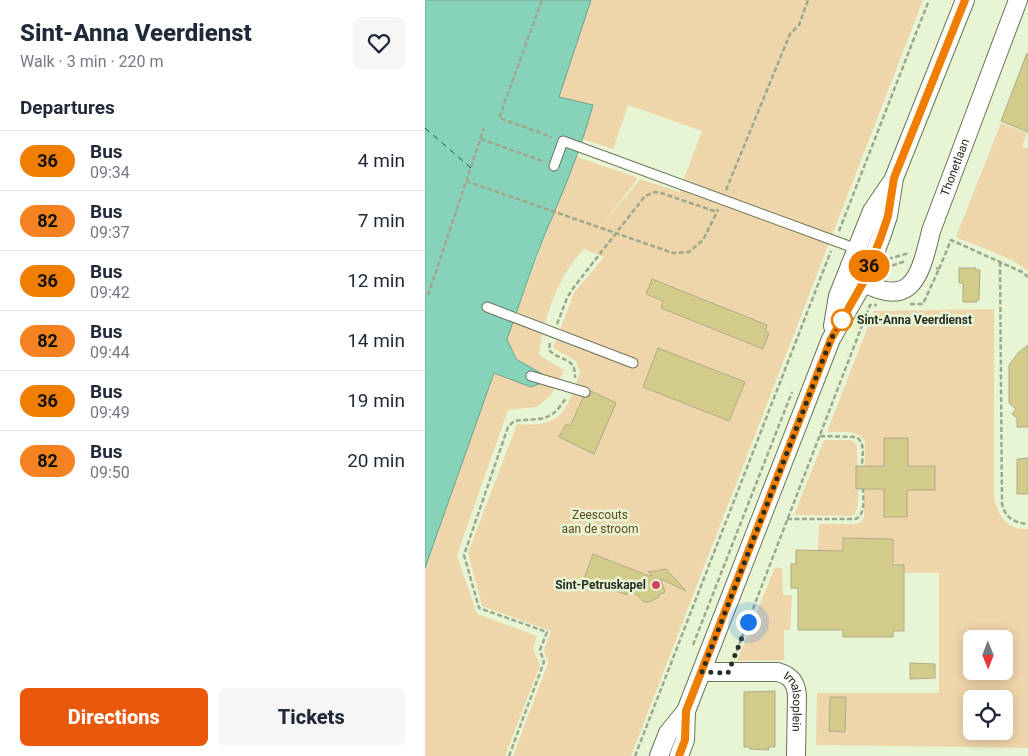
<!DOCTYPE html>
<html lang="en">
<head>
<meta charset="utf-8">
<style>
	body { margin:0; font-family:Roboto,sans-serif; background:#f6f6f7; color:#1f2937; height:100vh; display:flex; flex-direction:column; font-size:19px; white-space:nowrap }
	* { box-sizing:border-box; margin:0 }
	p { font-size:16px; color:#747a83 }
	.icon { flex:none; width:28px; height:28px; fill:none; stroke:currentColor; stroke-width:2; stroke-linecap:round; stroke-linejoin:round }
	.map { position:relative; flex:1; overflow:hidden }
	.details { display:flex; flex-direction:column; background:#fff; width:425px }
	.details>* { flex:none }
	.badge { padding:0 10px; border-radius:16px; font-size:18px; line-height:32px }
	.needle { width:32px; rotate:179deg }
	.buttons { position:absolute; left:538px; top:630px; display:grid; gap:10px }
	.buttons a { display:grid; place-items:center; width:50px; height:50px; border-radius:8px; background:#fff; box-shadow:0 2px 12px #0003; font-size:25px }
	.you { position:absolute; width:25px; height:25px; margin:-12px; border:4px solid #fff; border-radius:50%; background:#1a73e8; box-shadow:0 0 0 8px #1a73e833 }
	.map>.badge { position:absolute; translate:-50% -50%; box-shadow:0 0 0 2px #fff }
	h2 { padding:0 20px; font-size:19px; line-height:45px }
	.round { display:grid; place-items:center; flex:none; width:52px; height:52px; border-radius:8px; background:#f6f6f7 }
	.headline { display:flex; align-items:center; justify-content:space-between; height:85px; padding:0 20px }
	h1 { font-size:24px; font-weight:800; line-height:38px }
	.primary-button { display:flex; gap:10px; margin-top:auto; padding:10px 20px }
	.primary-button a { flex:1; height:58px; border-radius:8px; background:#ea580c; color:#fff; font-size:20px; font-weight:800; line-height:58px; text-align:center }
	.primary-button a+a { background:#f6f6f7; color:#1f2937 }
	ul { padding:0; list-style:none }
	li { display:flex; align-items:center; gap:15px; height:60px; padding:0 20px; border-top:1px solid #e0e1e3 }
	li div { flex:1 }
	li b { display:block; font-size:19px }
	li em { font-style:normal }
	li .badge { min-width:55px; font-weight:700; text-align:center }
	main { display:flex; flex:1; min-height:0 }
	.map>svg:first-child { display:block }
	.green { fill:#efd5aa; fill-rule:evenodd }
	.water { fill:#87d3b9; stroke:#6ba28c }
	.lines { fill:none; stroke-linecap:round; stroke-linejoin:round }
	.ferry { stroke:#145241; stroke-width:1; stroke-dasharray:6 5; stroke-linecap:butt }
	.building { fill:#d2cb8a; stroke:#aeab89 }
	.service-casing { stroke:#687456; stroke-width:11 }
	.minor-casing { stroke:#687456; stroke-width:20 }
	.path { stroke:#9da78e; stroke-width:2.5; stroke-dasharray:5 2.5; stroke-linecap:butt }
	.service { stroke:#fff; stroke-width:9 }
	.minor { stroke:#fff; stroke-width:18 }
	.line-casing { stroke:#fff; stroke-width:11 }
	.line { stroke:#ef7d00; stroke-width:8 }
	.walk { stroke:#292e22; stroke-width:5; stroke-dasharray:0 9 }
	.stop-dot { fill:#fff; stroke:#ef7d00; stroke-width:2.5 }
	.poi-dot { fill:#d24263; stroke:#e8f5d4; stroke-width:2 }
	.labels { text-anchor:middle; stroke-width:5; stroke-linejoin:round; paint-order:stroke }
	.street-label { font-size:12px; fill:#292e22; stroke:#e8f5d4 }
	.stop-label { font-size:12px; font-weight:bold; fill:#292e22; stroke:#e8f5d4; text-anchor:start }
	.park-label { font-size:12px; fill:#61491d; stroke:#e8f5d4 }
	.poi-label { font-size:12px; font-weight:bold; fill:#292e22; stroke:#e8f5d4; text-anchor:end }
</style>
</head>
<body>
<main>
<section class="details">
<div class="headline"><div><h1>Sint-Anna Veerdienst</h1><p>Walk · 3 min · 220 m</p></div><a class="round"><svg class="icon" aria-label="heart" viewBox="0 0 24 24"><path d="M12 20l-8-8c-3-5 5-10 8-4 3-6 11-1 8 4z"/></svg></a></div>
<h2>Departures</h2>
<ul>
<li><span class="badge" style="background:#ef7d00;color:#111">36</span><div><b>Bus</b><p>09:34</p></div><em>4 min</em></li>
<li><span class="badge" style="background:#f58220;color:#111">82</span><div><b>Bus</b><p>09:37</p></div><em>7 min</em></li>
<li><span class="badge" style="background:#ef7d00;color:#111">36</span><div><b>Bus</b><p>09:42</p></div><em>12 min</em></li>
<li><span class="badge" style="background:#f58220;color:#111">82</span><div><b>Bus</b><p>09:44</p></div><em>14 min</em></li>
<li><span class="badge" style="background:#ef7d00;color:#111">36</span><div><b>Bus</b><p>09:49</p></div><em>19 min</em></li>
<li><span class="badge" style="background:#f58220;color:#111">82</span><div><b>Bus</b><p>09:50</p></div><em>20 min</em></li>
</ul>
<div class="primary-button"><a>Directions</a><a>Tickets</a></div>
</section>
<div class="map">
<svg width="603" height="756" viewBox="0 0 603 756">
	<rect width="100%" height="100%" fill="#e8f5d4"/>
	<path class="green" d="M 166,0 L 498,0 L 206,756 L 88,756 L 123,663 L 119,650 L 126,631 L 57,606 L 43,553 L 92,424 C 105,425 120,425 131,418 C 142,412 151,384 155,372 L 151,361 L 128,348 L 149,293 L 179,257 L 159,249 C 153,256 147,263 142,271 C 127,295 117,326 114,355 L 139,370 L 126,395 L 112,407 L 83,410 L 32,555 L 52,614 L 112,636 L 108,649 L 115,665 L 80,756 L 0,756 L 0,568 L 69,373 L 106,387 L 126,379 L 91,359 L 82,339 L 150,156 L 213,178 L 176,227 L 215,179 L 254,192 L 277,131 L 203,105 L 188,149 L 158,139 L 162,126 L 134,97 Z
		M 576,123 L 602,133 L 597,147 L 603,148 L 603,271 L 587,260 L 531,237 Z
		M 569,309 L 569,497 C 573,516 582,530 603,529 L 603,748 L 391,745 L 392,693 L 514,693 L 514,573 L 479,573 L 479,565 L 468,565 L 468,539 L 418,538 L 418,551 L 393,551 L 394,524 L 431,524 L 436,522 L 439,517 L 440,441 C 432,429 415,432 402,432 L 449,311 ZM 546,639 L 579,639 L 579,671 L 546,671 ZM 546,699 L 579,699 L 579,731 L 546,731 Z
		M 399,440 L 426,440 L 432,445 L 433,505 L 430,514 L 425,516 L 369,515 Z
		M 350,567 L 357,568 L 358,595 L 367,595 L 365,630 L 359,630 L 359,660 L 312,661 Z"/>
	<path class="water" d="M 0,0 L 166,0 L 134,97 L 168,105 C 156,149 138,192 120,234 C 106,268 95,304 82,339 L 91,359 L 126,379 L 106,387 L 69,373 L 0,568 Z"/>
	<g class="lines">
		<path class="ferry" d="M 0,128 L 46,168"/>
	</g>
	<path class="building" d="M 602,53 L 603,54 L 603,132 L 576,121 Z
		M 534,268 L 551,268 L 551,270 L 555,270 L 554,300 L 552,300 L 552,302 L 538,302 L 538,283 L 534,283 Z
		M 227,279 L 342,325 L 340,331 L 344,333 L 338,349 L 236,308 L 238,301 L 221,294 Z
		M 603,345 L 603,427 L 592,427 L 592,418 L 587,414 L 591,409 L 584,403 L 584,365 L 593,353 Z
		M 233,348 L 320,382 L 304,421 L 218,387 Z
		M 166,391 L 191,403 L 169,454 L 134,437 L 141,424 L 145,426 L 158,398 L 164,397 Z
		M 459,438 L 483,438 L 483,466 L 510,466 L 510,490 L 482,490 L 482,517 L 459,517 L 459,489 L 431,489 L 431,466 L 459,466 Z
		M 603,458 L 603,494 L 592,494 L 592,459 Z
		M 418,538 L 468,539 L 468,565 L 479,565 L 479,631 L 468,631 L 468,637 L 418,637 L 418,630 L 373,630 L 373,588 L 366,588 L 366,564 L 371,564 L 371,550 L 418,551 Z
		M 168,554 L 224,576 L 227,575 L 223,572 L 241,569 L 261,591 L 236,579 L 240,592 L 234,595 L 234,597 L 224,602 L 219,602 L 204,588 L 202,595 L 159,578 Z
		M 485,663 L 510,664 L 510,678 L 485,679 Z
		M 350,691 L 350,747 L 343,747 L 344,750 L 325,749 L 325,747 L 319,747 L 319,692 Z
		M 405,697 L 421,697 L 420,732 L 404,731 Z"/>
	<g class="lines">
		<g class="service-casing">
			<path id="service" d="M 129,166 L 138,141 L 432,249
				M 62,307 L 208,363
				M 106,376 L 160,392"/>
		</g>
		<g class="minor-casing">
			<g id="minor">
				<path id="s1" d="M 425,265 L 425,271 L 428,277 C 485,311 494,282 506,231 L 593,0"/>
				<path d="M 408,326 L 413,296 L 447,211 L 466,183"/>
				<path id="s2" d="M 277,672 L 353,672 C 366,676 371,682 372,696 L 371,756"/>
				<path d="M 234,756 L 243,733 L 261,711 L 406,339 L 438,283 L 456,237 L 463,216 L 469,178 L 540,0"/>
				<path d="M 254,756 L 260,740 L 261,711"/>
			</g>
		</g>
		<path class="path" d="M 117,0 L 74,118 L 127,137
			M 56,139 L 120,162
			M 41,181 L 248,253 L 264,252 L 278,240 L 292,212
			M 301,190 L 365,34 L 374,25 L 383,0
			M 414,231 L 504,0
			M 463,259 L 484,253
			M 575,262 L 577,504 C 580,517 589,523 603,524
			M 460,268 L 481,261
			M 514,269 L 526,240 L 597,272 L 603,277
			M 3,295 L 59,128
			M 485,304 L 498,304 L 514,269 L 511,268
			M 132,324 L 142,298 L 149,287 L 220,196 L 230,192 L 236,193 L 292,212 L 293,209
			M 125,343 L 124,350 C 135,362 151,356 150,378
			M 395,436 L 431,437 C 441,443 437,455 437,466
			M 362,519 L 431,519 C 441,513 438,499 438,489
			M 268,645 L 367,392
			M 309,658 L 445,305 L 452,305
			M 84,756 L 119,662 L 115,650 L 122,632 L 54,608 L 39,555 L 83,427 L 89,421 C 115,417 124,425 141,398
			M 210,756 L 406,251"/>
		<use href="#service" class="service"/>
		<use href="#minor" class="minor"/>
	</g>
	<g class="lines">
		<g class="line-casing">
			<path id="line" d="M 254,756 L 260,740 L 261,711 L 406,339 L 438,283 L 456,237 L 463,216 L 469,178 L 540,0"/>
		</g>
		<use href="#line" class="line"/>
		<path class="walk" d="M 323,622 L 303,673 L 277,672 L 406,339 L 417,320"/>
	</g>
	<circle class="stop-dot" cx="417" cy="320" r="10"/>
	<circle class="poi-dot" cx="231" cy="585" r="5"/>
	<g class="labels">
		<g class="street-label">
			<text dy="4" stroke="none"><textPath href="#s1" startOffset="201">Thonetlaan</textPath></text>
			<text dy="4" stroke="none"><textPath href="#s2" startOffset="114">Imalsoplein</textPath></text>
		</g>
		<g class="stop-label">
			<text x="432" y="324">Sint-Anna Veerdienst</text>
		</g>
		<g class="park-label">
			<text x="175" y="519">Zeescouts<tspan x="175" dy="14">aan de stroom</tspan></text>
		</g>
		<g class="poi-label">
			<text x="221" y="589">Sint-Petruskapel</text>
		</g>
	</g>
</svg>
<div class="buttons">
<a><svg class="needle" viewBox="-14 -14 28 28"><path d="M0-13l5 13h-10z" fill="#e53935"/><path d="M0 13l5-13h-10z" fill="#747a83"/></svg></a>
<a><svg class="icon" aria-label="locate" viewBox="0 0 24 24"><circle cx="12" cy="12" r="6"/><path d="M12 2v4M12 18v4M2 12h4M18 12h4"/></svg></a>
</div>
<div class="you" style="left:323px;top:622px"></div>
<b class="badge" style="left:444px;top:266px;background:#ef7d00;color:#111">36</b>
</div>
</main>
</body>
</html>
